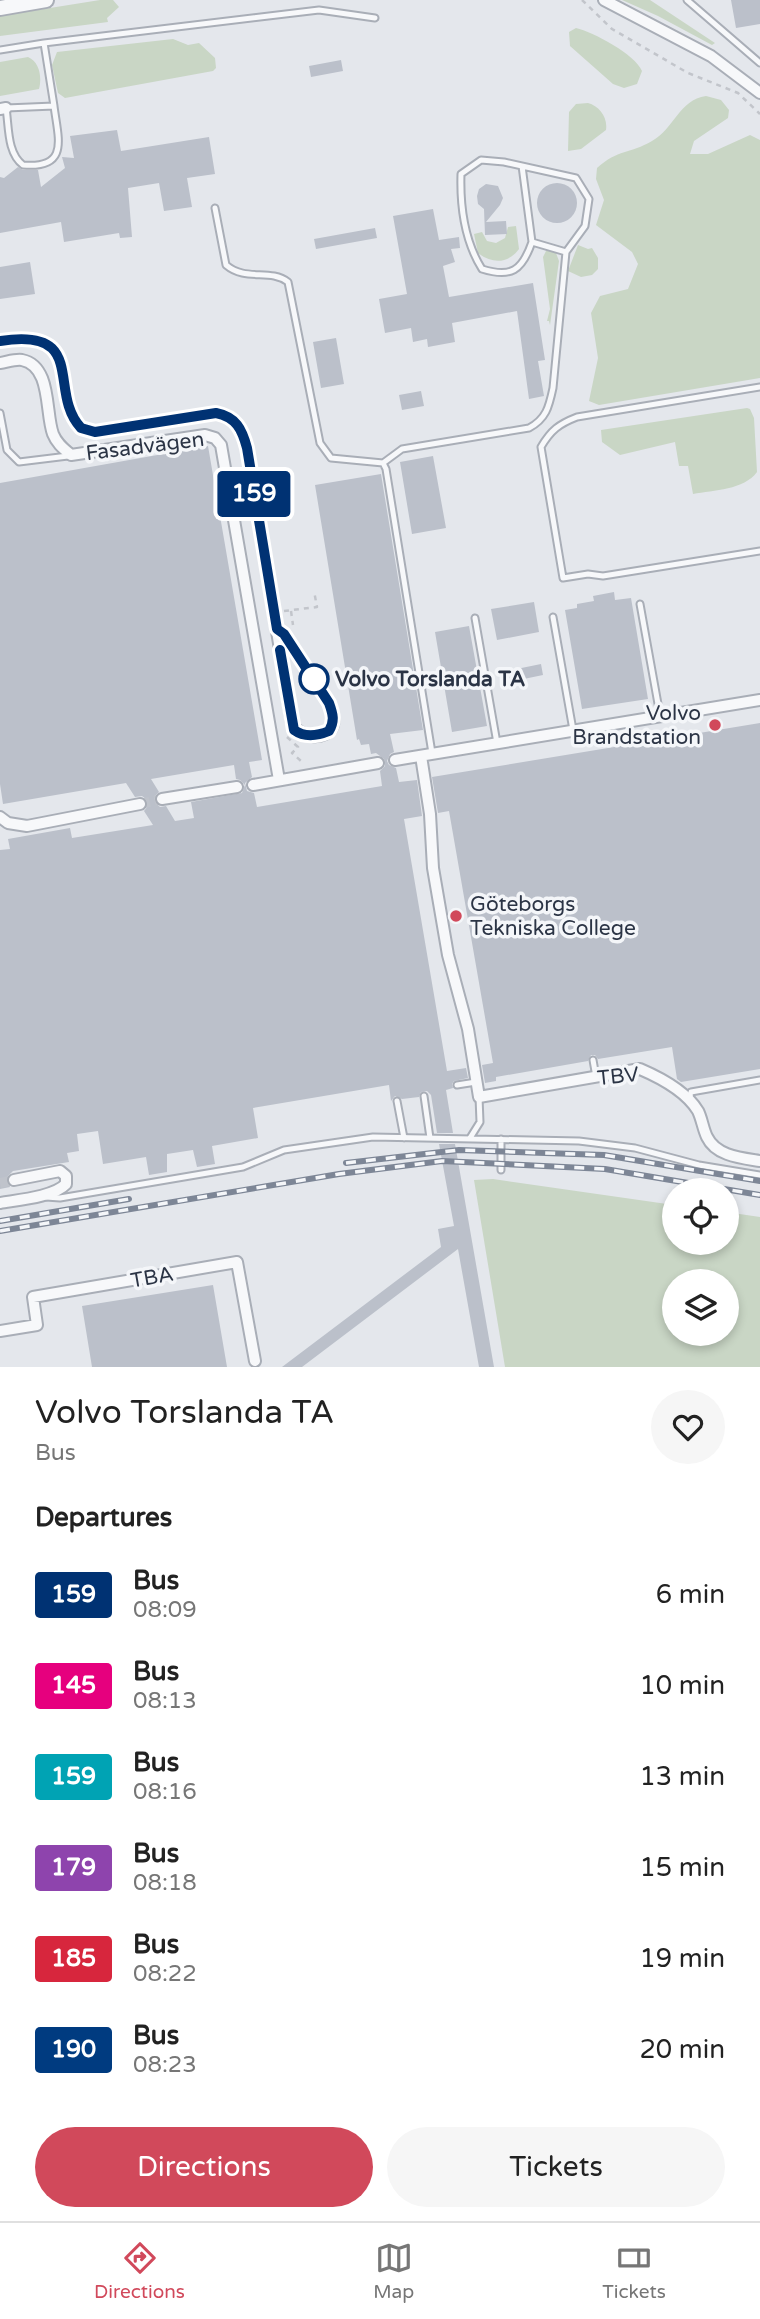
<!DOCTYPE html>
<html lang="en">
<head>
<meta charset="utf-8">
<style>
	body { margin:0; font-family:"Varela Round",sans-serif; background:#f6f6f6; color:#222; height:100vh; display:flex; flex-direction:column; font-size:26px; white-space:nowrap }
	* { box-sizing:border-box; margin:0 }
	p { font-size:23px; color:#767676 }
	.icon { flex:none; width:38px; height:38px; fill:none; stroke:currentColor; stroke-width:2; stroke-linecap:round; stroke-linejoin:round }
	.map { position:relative; height:1367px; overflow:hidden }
	.panel { display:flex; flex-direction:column; background:#fff; flex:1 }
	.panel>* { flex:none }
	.badge { padding:0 14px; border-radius:5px; font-size:24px; line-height:46px }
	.tools { position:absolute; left:662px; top:1178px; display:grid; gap:14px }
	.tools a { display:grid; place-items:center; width:77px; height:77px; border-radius:50%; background:#fff; box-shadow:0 4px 10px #0003; font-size:35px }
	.map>.badge { position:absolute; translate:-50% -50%; box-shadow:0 0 0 4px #fff }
	h2 { padding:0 35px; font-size:26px; line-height:63px }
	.round { display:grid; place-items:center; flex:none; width:74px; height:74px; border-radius:37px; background:#f6f6f6 }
	.summary { display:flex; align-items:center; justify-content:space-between; height:119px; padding:0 35px }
	h1 { font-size:33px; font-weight:600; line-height:52px }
	.cta { display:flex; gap:14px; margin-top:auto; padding:14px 35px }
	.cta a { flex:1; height:80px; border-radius:42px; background:#d1495b; color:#fff; font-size:28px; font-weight:600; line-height:80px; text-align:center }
	.cta a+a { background:#f6f6f6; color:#222 }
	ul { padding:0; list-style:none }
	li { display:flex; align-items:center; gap:21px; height:91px; padding:0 35px }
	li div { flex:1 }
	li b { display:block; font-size:26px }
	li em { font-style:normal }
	li .badge { min-width:77px; font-weight:700; text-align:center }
	.tabs { display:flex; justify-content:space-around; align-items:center; height:98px; border-top:2px solid #e0e0e0; background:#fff; font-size:19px; color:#767676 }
	.tabs a { display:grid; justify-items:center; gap:4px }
	.tabs .on { color:#d1495b }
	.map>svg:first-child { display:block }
	.green { fill:#c9d6c5; fill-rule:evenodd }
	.building { fill:#bbc0ca; fill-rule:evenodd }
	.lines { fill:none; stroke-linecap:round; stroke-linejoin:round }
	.minor-tunnel { stroke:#bfc3cb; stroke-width:10; stroke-dasharray:10 5; stroke-linecap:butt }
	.service-casing { stroke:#a9aeb7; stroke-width:9 }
	.minor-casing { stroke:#a9aeb7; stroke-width:14 }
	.tertiary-casing { stroke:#a9aeb7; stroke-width:18 }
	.path { stroke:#c2c5cb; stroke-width:2.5; stroke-dasharray:5 5; stroke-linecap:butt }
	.service { stroke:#f7f8fa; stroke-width:5 }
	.minor { stroke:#f7f8fa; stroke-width:10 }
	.tertiary { stroke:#f7f8fa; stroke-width:14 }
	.rail-casing { stroke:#7d8696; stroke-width:6 }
	.rail { stroke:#f4f6f9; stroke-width:3.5; stroke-dasharray:10; stroke-linecap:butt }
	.line-casing { stroke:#fff; stroke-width:16 }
	.line { stroke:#003273; stroke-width:10 }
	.stop-dot { fill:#fff; stroke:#003273; stroke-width:3.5 }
	.poi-dot { fill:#d1495b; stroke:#f4f6f9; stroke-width:2.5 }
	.labels { text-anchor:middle; stroke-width:7; stroke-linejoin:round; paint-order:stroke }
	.street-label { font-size:21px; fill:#2b3445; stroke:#f4f6f9 }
	.stop-label { font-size:21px; font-weight:bold; fill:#2b3445; stroke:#f4f6f9; text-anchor:start }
	.poi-label { font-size:21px; fill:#2b3445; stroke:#f4f6f9; text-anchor:end }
</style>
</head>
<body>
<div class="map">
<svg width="760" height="1367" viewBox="0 0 760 1367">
	<rect width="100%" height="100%" fill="#e4e7ec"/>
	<path class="green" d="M 100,0 L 113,0 L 119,7 L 107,18 L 108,22 L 0,36 L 0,16 Z
		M 622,0 L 650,0 L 715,43 L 712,45 L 658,16 Z
		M 576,28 C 593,32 635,54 642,71 L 637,84 L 624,88 L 613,84 L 570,46 L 569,32 Z
		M 173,39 L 188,45 L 199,43 L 215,58 L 216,68 L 213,71 L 65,98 L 58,93 L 52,65 L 57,52 Z
		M 28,57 C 40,62 42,78 39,89 L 0,96 L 0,62 Z
		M 706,96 L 721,100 L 729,110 L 728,118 L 694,141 L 690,154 L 708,154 L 750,135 L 760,140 L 760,378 L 599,405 L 589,401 L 598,358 L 591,313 L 600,296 L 628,289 L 638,264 L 632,252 L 596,225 L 604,200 L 596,179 L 597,168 C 618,149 630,154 652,141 C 674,129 679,100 706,96 Z
		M 588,103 C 599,106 608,117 606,130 L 581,149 L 568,151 L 569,112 L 576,104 Z
		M 516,226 L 519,249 C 508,264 492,264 478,253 L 474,234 L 482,232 L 487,241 L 496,243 L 505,238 L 508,227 Z
		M 578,245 L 588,249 L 592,248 L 598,258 L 598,269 L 592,275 L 581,277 L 568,271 Z
		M 552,250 L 556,253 L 559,261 L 550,325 L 549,321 L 547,321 L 550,309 L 543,257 L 546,251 Z
		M 747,408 L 750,409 L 754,418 L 757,472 C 744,490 714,490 693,494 L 688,466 L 679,466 L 675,442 L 620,455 L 602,442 L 601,430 Z
		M 493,1179 L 674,1205 L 674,1242 L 726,1242 L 726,1212 L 760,1217 L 760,1367 L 505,1367 L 474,1180 ZM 674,1281 L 726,1281 L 726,1334 L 674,1334 Z"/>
	<path class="building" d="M 731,0 L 760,0 L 760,24 L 736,28 Z
		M 341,60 L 343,71 L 311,77 L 309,66 Z
		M 117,130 L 121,151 L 209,137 L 215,174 L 187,178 L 192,207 L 164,211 L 159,183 L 128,188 L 132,237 L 120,238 L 119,233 L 64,242 L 61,222 L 0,233 L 0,177 L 4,178 L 18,167 L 23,170 L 38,170 L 41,187 L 65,168 L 62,157 L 74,158 L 70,136 Z
		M537 203a20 20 0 1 1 40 0a20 20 0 1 1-40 0Z
		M 486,184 L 498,186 L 503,198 L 500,205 L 486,222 L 506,221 L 507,234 L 485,235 L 484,209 L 478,204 L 477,196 L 479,189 Z
		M 433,209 L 439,240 L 459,237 L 460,248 L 451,249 L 455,262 L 443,266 L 449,297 L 533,283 L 545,360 L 538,361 L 544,396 L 529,399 L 517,311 L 452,323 L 455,342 L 428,347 L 427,339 L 413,342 L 411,328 L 385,333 L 379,299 L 407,294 L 393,216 Z
		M 375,228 L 377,238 L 316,249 L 314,239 Z
		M 30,262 L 35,294 L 0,299 L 0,267 Z
		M 336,338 L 344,384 L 321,388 L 313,342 Z
		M 421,391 L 424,406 L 402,410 L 399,395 Z
		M 208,446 L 262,760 L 249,762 L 252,777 L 245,783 L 247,791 L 254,793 L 257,807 L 382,786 L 380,771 L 385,766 L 384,759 L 376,753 L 371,754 L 369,744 L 361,745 L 359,739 L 357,740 L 315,485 L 381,474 L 423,730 L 390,734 L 394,752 L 390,754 L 387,761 L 389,765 L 396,768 L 399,782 L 417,780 L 422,816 L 404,819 L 447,1071 L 466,1068 L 468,1078 L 454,1081 L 452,1084 L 453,1088 L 446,1090 L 453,1133 L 437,1133 L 431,1095 L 427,1091 L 421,1092 L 419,1097 L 402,1099 L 395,1096 L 391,1101 L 389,1085 L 253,1108 L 258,1138 L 212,1146 L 215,1164 L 197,1167 L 193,1150 L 167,1154 L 167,1172 L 149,1175 L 146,1157 L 103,1164 L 98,1131 L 77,1134 L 79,1151 L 67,1153 L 69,1162 L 13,1171 L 6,1178 L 10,1187 L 0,1189 L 0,850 L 10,849 L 8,839 L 70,828 L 72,838 L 153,825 L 144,811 L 148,806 L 146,799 L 142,796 L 135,797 L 126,783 L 3,804 L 0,784 L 0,483 ZM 234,765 L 236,779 L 240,780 L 245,785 L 242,793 L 191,802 L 194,818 L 175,821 L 166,806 L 160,807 L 156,803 L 154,797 L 159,792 L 151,779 Z
		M 433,456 L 446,528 L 412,534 L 400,462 Z
		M 614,592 L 615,600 L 631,598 L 648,699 L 582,709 L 565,610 L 577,608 L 577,604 L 594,601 L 593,596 Z
		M 534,602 L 539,632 L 497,640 L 491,609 Z
		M 469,626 L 487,726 L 452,732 L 435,632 Z
		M 541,664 L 543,675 L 504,683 L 502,672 Z
		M 760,723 L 760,1069 L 681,1082 L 677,1079 L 672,1047 L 598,1059 L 595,1055 L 591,1055 L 588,1061 L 496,1077 L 496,1081 L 485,1083 L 482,1065 L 493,1063 L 449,811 L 438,813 L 432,777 Z
		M 439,1144 L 455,1144 L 494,1367 L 479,1367 L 458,1249 L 302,1367 L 282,1367 L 441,1247 L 438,1229 L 454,1226 Z
		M 213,1285 L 227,1367 L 92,1367 L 82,1306 Z"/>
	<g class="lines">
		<path class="minor-tunnel" d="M 140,804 L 162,799
			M 0,1183 L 14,1180"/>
		<g class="service-casing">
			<path id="service" d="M 687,0 L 760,63
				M 44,43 L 54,106
				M 0,50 L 44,43 L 319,10 L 375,18
				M 54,106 C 58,138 70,169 23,165 C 7,153 9,127 6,108 Z
				M 522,166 L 532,242
				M 215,208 L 226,265 C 246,282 270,268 288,282 L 320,443 L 331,458 L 383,463 L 386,469 L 432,753
				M 760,387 L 577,417 C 559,424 551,430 541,447 L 563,578 L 588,574 L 603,576 L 760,551
				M 0,413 L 7,450 L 19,462 L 68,456
				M 383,463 L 402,449 L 529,428 C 546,419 549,407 553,388 L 566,252 L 585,226 L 589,199 L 576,178 L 504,162 L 481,160 L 461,174 C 460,206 465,242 482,269 C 511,278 522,271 532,242 L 566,252
				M 640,604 L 660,715
				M 553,617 L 573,730
				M 475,618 L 497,743
				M 593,1060 L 596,1077
				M 457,1085 L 476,1082
				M 424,1096 L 430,1138
				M 397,1101 L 404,1138
				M 689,1101 L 691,1092 L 760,1080
				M 470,1138 L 480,1122 L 479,1097
				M 501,1170 L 501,1139
				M 46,1197 L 60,1198 L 243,1167 L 284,1150 L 373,1137 L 579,1141 L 635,1148 L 699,1165 L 760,1175"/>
		</g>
		<g class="minor-casing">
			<path id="minor" d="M 604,0 L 711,56 L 760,93
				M 0,109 L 6,108
				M 0,341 C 89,327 47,392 81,428 L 95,432 L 216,413 C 236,417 242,429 247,448 L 292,723 C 297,737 327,743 333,725 C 335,718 331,710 329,703 L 284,634 L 277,629
				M 0,363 C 7,362 15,359 22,360 C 52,366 45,413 53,434 C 57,444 64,449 71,455 L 205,435 L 215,438 L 221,445 L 279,780
				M 421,756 L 430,814 L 433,868 L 448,955 L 468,1029 L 479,1097 L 640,1069 C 661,1078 686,1091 698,1111 C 702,1119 703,1129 707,1137 C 716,1156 741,1158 760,1161
				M 395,760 L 760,700
				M 253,785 L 378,763
				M 162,799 L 237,787
				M 0,817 L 8,823 L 27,826 L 140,804
				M 0,1203 C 17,1200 54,1197 66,1184 L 66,1176 L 60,1171 L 14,1180
				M 0,1331 L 37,1325 L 33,1297 L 237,1262 L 255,1361"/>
		</g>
		<g class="tertiary-casing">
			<path id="tertiary" d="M 0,8 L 46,0"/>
		</g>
		<path class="path" d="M 582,0 L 612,29 L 688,73 L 738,93 L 760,114
			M 284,611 L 317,607 L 314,591
			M 291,611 L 293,625
			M 287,737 L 298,747 L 292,753 L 301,761"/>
		<use href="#service" class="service"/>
		<use href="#minor" class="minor"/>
		<use href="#tertiary" class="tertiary"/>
		<g class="rail-casing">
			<path id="rail" d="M 346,1163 L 459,1150 L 604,1155 L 760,1181
				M 0,1221 L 129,1199
				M 0,1231 L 339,1174 L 442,1161 L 605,1169 L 760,1195"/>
		</g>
		<use href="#rail" class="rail"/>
	</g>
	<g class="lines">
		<g class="line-casing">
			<path id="line" d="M 0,341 C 89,327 47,392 81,428 L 95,432 L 216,413 C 236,417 242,429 247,448 L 277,629 L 284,634 L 329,703 C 333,714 335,721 329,731 C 317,736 305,738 294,730 L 280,650"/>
		</g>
		<use href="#line" class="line"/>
	</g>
	<circle class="stop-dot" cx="314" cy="679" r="14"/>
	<g class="poi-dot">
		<circle cx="715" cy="725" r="7"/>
		<circle cx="456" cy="916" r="7"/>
	</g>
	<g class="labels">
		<g class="street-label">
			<text transform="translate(145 446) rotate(-7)" y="7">Fasadvägen</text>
			<text transform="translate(618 1076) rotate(-6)" y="7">TBV</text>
			<text transform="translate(152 1277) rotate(-10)" y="7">TBA</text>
		</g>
		<g class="stop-label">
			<text x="335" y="686">Volvo Torslanda TA</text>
		</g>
		<g class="poi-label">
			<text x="701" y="720">Volvo<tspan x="701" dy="24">Brandstation</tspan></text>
			<text x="470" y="911" text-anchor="start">Göteborgs<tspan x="470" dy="24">Tekniska College</tspan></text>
		</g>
	</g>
</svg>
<div class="tools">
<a><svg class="icon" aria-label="locate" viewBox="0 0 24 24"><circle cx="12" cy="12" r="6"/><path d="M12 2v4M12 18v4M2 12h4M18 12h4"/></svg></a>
<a><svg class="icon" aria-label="layers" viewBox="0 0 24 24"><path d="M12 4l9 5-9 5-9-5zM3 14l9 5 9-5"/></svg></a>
</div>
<b class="badge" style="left:254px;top:494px;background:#003273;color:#fff">159</b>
</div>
<section class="panel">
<div class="summary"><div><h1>Volvo Torslanda TA</h1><p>Bus</p></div><a class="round"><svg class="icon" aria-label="heart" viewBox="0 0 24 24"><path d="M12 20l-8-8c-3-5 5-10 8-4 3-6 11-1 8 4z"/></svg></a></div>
<h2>Departures</h2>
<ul>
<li><span class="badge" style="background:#003273;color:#fff">159</span><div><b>Bus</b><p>08:09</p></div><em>6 min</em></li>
<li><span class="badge" style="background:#e6007e;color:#fff">145</span><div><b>Bus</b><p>08:13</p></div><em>10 min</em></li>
<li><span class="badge" style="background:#00a3b4;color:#fff">159</span><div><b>Bus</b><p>08:16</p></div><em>13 min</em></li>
<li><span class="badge" style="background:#8e44ad;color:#fff">179</span><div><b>Bus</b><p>08:18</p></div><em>15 min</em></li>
<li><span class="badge" style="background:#d7263d;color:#fff">185</span><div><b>Bus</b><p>08:22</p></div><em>19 min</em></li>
<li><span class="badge" style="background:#003b80;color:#fff">190</span><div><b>Bus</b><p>08:23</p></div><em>20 min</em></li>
</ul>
<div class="cta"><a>Directions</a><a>Tickets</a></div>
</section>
<nav class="tabs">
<a class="on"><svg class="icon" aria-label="directions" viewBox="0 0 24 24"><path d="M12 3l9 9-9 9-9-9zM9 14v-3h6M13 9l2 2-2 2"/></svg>Directions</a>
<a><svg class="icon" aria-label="map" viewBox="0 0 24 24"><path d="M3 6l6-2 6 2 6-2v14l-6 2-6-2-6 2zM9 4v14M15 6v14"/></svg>Map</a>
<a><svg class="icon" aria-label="tickets" viewBox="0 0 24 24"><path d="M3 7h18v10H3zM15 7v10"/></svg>Tickets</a>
</nav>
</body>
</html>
